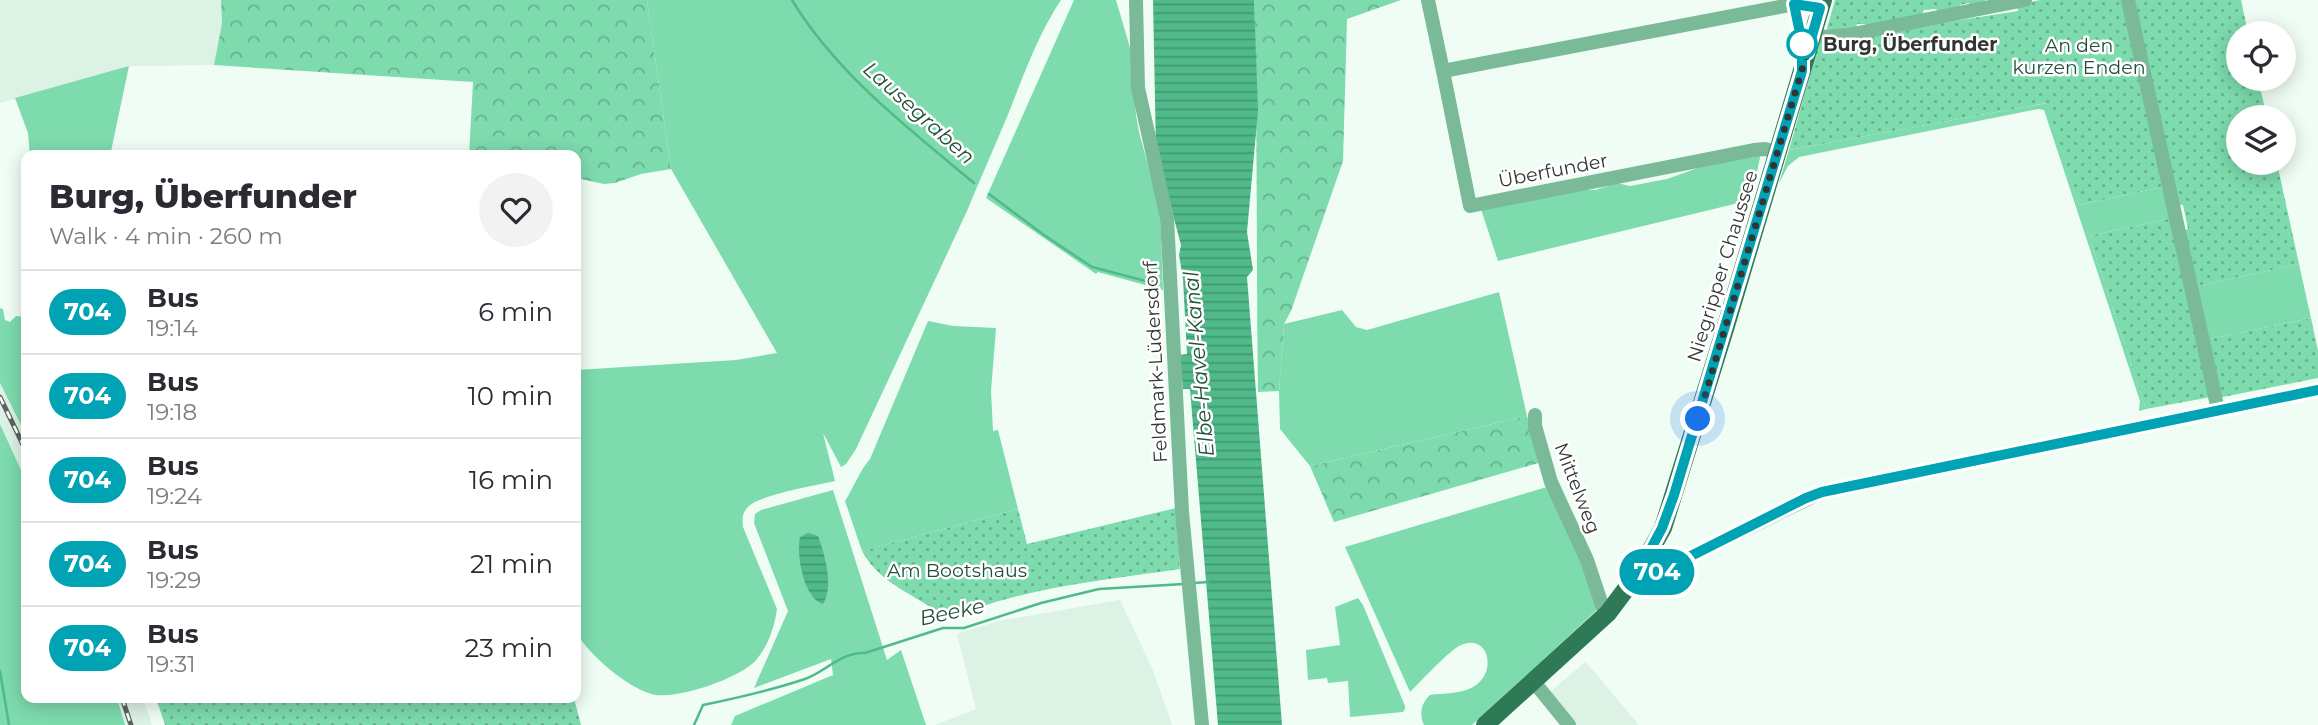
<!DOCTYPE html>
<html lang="en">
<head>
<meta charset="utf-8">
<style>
	body { margin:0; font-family:Montserrat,sans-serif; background:#f2f2f3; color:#2b2b33; height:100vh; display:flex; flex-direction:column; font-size:26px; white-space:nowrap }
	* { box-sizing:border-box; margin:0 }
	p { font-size:23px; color:#7c7c81 }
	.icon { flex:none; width:38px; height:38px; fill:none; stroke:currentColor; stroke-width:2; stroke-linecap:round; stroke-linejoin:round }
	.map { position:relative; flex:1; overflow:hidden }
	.drawer { position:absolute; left:21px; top:150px; width:560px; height:553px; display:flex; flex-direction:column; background:#fff; border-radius:14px; box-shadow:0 4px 18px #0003 }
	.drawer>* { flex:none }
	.badge { padding:0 14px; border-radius:23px; font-size:24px; line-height:46px }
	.fabs { position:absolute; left:2226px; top:21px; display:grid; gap:14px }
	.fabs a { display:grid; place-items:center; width:70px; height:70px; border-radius:50%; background:#fff; box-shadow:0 4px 18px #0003; font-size:35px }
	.you { position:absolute; width:35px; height:35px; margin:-18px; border:5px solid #fff; border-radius:50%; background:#1a73e8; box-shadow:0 0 0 10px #1a73e833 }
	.map>.badge { position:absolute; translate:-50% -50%; box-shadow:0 0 0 4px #fff }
	.round { display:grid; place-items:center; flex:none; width:74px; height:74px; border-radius:37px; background:#f2f2f3 }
	.head { display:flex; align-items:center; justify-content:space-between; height:119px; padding:0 28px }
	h1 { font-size:33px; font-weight:800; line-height:52px }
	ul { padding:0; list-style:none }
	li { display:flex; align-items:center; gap:21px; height:84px; padding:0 28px; border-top:2px solid #e1e1e2 }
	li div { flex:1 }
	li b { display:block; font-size:26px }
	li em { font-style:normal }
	li .badge { min-width:77px; font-weight:700; text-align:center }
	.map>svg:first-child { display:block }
	.built { fill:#dcf2e5 }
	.green { fill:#7ddbad }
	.forest { fill:url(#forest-crowns) }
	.garden { fill:url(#garden-dots) }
	.water { fill:url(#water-rules) }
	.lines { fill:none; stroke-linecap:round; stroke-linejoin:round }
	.stream { stroke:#50ba8a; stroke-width:2.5 }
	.minor { stroke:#7aba99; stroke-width:14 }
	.major { stroke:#2e7a57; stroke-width:18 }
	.rail-casing { stroke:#5d6460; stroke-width:5 }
	.rail { stroke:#fff; stroke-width:2.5; stroke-dasharray:8; stroke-linecap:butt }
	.line-casing { stroke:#fff; stroke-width:16 }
	.line { stroke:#00a3b4; stroke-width:10 }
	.walk { stroke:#313633; stroke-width:7; stroke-dasharray:0 12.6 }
	.stop-dot { fill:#fff; stroke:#00a3b4; stroke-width:3.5 }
	.labels { text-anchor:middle; stroke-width:5; stroke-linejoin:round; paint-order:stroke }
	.stop-label { font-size:19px; font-weight:bold; fill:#313633; stroke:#fff; text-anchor:start }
	.park-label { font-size:19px; fill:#24503b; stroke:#fff }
	.street-label { font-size:19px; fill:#313633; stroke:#fff }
	.water-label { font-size:21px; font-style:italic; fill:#244f3b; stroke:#fff }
</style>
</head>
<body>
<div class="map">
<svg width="2318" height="725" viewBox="0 0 2318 725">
	<defs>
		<pattern id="forest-crowns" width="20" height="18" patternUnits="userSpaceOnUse" patternTransform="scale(1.75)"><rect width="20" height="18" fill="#7ddbad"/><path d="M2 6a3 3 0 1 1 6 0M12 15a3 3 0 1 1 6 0" fill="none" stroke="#67b28d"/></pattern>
		<pattern id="garden-dots" width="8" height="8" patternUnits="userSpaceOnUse" patternTransform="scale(1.75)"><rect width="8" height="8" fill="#7ddbad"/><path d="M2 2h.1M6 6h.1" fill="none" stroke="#67b28d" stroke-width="1.8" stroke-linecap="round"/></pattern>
		<pattern id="water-rules" width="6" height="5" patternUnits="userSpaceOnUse" patternTransform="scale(1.75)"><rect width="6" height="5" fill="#50ba8a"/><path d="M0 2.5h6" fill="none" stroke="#439871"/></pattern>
	</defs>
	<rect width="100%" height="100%" fill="#effdf5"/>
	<path class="built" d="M 0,0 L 221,0 L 222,23 L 214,65 L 129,66 L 0,103 Z
		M 0,383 L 26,435 L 26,481 L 0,424 Z
		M 1120,600 L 1152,668 L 1172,725 L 935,725 L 976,709 L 957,634 L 998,621 Z
		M 1585,662 L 1597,675 L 1639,725 L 1574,725 L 1549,693 Z
		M 117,698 L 143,698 L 152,725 L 125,725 Z"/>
	<path class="green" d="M 647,0 L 1061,0 C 1037,36 1023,77 1007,117 C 994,148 980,179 967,211 L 856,449 L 846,464 L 841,467 L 823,433 L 835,481 C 817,485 760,495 749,506 C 742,512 742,519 743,527 L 777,609 C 775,625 768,646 757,659 C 742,678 674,701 651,694 C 624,685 591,656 576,633 L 576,370 L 736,360 L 777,353 L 671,169 Z
		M 1074,0 L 1116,0 L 1131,51 L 1136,115 L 1139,132 L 1160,209 L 1163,290 L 1098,272 L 1096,274 L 986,198 Z
		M 129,66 L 110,156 L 30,156 L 28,133 L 15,98 Z
		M 2047,103 L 2079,205 L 2162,187 L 2172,218 L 2089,236 L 2146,409 L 2139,411 L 2140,401 L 2044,110 L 2038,109 L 1799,157 L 1788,166 L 1779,183 L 1789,150 Z
		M 1761,153 L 1751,200 L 1498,261 L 1481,209 L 1579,190 L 1595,190 L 1617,183 L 1630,186 L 1667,179 L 1709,164 Z
		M 2299,264 L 2311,318 L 2205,340 L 2193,287 Z
		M 1499,292 L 1527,416 L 1310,466 L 1280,429 L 1279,391 L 1284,324 L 1342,310 L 1356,327 L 1367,330 Z
		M 0,308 L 3,309 L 5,320 L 10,322 L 16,316 L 26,317 L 26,435 L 0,383 Z
		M 928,321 L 953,326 L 996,328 L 991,391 L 993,431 L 998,430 L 1018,509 L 862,551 L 845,501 C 854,487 860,470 870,459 Z
		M 0,424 L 26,481 L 26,698 L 117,698 L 125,725 L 0,725 Z
		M 1547,487 L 1575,541 L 1598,609 L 1472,725 L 1424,725 C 1419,715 1421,703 1430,695 C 1444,693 1461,694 1473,687 C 1499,672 1488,631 1459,646 C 1447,653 1421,681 1410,692 L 1345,547 Z
		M 833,490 L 887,660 L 901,650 L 926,725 L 731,725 L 735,716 L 833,675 L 831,659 L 754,688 L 788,611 L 754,523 L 755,514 L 761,510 Z
		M 1358,598 L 1363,605 L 1405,706 L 1405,709 L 1403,712 L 1350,717 L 1348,681 L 1328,683 L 1327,678 L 1308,680 L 1306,650 L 1340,645 L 1335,607 Z"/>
	<path class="forest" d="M 221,0 L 647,0 L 671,169 L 641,174 L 615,183 L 604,184 L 576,178 L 576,156 L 469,156 L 473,82 L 214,65 L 222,23 Z
		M 1254,0 L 1401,0 L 1347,19 L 1343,161 L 1291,311 L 1284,324 L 1279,391 L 1258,392 C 1256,261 1258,131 1254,0 Z
		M 1527,416 L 1542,462 L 1334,522 L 1310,466 Z"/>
	<path class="garden" d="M 1835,0 L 1985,0 L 1986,4 L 1971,8 L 1969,3 L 1960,5 L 1955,10 L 1939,12 L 1936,9 L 1924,10 L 1921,17 L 1867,27 L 1865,24 L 1857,24 L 1855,30 L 1826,32 Z
		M 2040,0 L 2125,0 L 2162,187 L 2079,205 L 2046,103 L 1789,150 L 1819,42 L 2018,11 L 2017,5 Z
		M 2131,0 L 2241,0 L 2248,33 L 2238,33 L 2238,79 L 2258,79 L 2267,117 L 2238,117 L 2238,163 L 2277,163 L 2299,264 L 2193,287 L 2185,230 L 2188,229 L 2183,205 L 2177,205 Z
		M 2172,218 L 2211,397 L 2146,409 L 2089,236 Z
		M 2311,318 L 2318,351 L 2318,378 L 2218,398 L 2205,340 Z
		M 1176,508 L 1180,569 C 1119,578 1058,584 999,601 C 982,606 965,613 948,619 C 919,596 880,585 862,551 L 1018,509 L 1027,544 Z
		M 156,698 L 574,698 L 581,725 L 165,725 Z"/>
	<path class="water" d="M 1153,0 L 1254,0 L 1258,111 L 1247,232 L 1253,270 L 1247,277 L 1282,725 L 1218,725 L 1190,389 L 1183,389 L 1180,355 L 1187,354 L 1183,279 L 1179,255 L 1181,245 L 1156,151 Z
		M 808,533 L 818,536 C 825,555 834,586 823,604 C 804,599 796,555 800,537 Z"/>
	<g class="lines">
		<path class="stream" d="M 792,0 C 837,74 909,129 974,183
			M 989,194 L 1044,235 L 1092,267 L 1157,284
			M 1194,583 L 1208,582
			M 0,671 L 9,725
			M 694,725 L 703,705 C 737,698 772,690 805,679 C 825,672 841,652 865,653 L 943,628 L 964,628 L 1041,603 L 1099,589 L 1184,584"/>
		<path class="minor" d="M 1136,0 L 1138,88 L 1167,218 L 1182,512 L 1202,725
			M 1428,0 L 1443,71
			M 2128,0 L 2218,410
			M 1813,34 L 1826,37 L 1848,35 L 2025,0
			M 1778,152 L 1765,149 L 1754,150 L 1470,206 L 1443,71 L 1795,4 L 1820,8
			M 1535,415 L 1535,426 L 1551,482 L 1587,560 L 1602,605 L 1608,613
			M 1638,573 L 1644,575 L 1667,568 L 1822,492 L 2318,390
			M 1534,682 L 1569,725"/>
		<path class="major" d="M 1485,725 L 1608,613 L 1638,573 L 1663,528 L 1725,329 L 1823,0"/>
		<g class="rail-casing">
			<path id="rail" d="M 0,397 L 26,451
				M 122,698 L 131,725"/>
		</g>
		<use href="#rail" class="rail"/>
	</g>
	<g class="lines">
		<g class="line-casing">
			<path id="line" d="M 1807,53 L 1820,8 L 1794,4 L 1802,43 L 1802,71 L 1674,495 L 1662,528 L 1638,573 L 1649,574 L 1667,568 L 1806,498 L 1822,492 L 2318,390"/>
		</g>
		<use href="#line" class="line"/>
		<path class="walk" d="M 1698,419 L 1807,53 L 1802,44"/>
	</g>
	<circle class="stop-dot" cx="1802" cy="44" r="14"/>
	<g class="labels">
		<g class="stop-label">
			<text x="1823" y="51">Burg, Überfunder</text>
		</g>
		<g class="park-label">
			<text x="2079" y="52">An den<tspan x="2079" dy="22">kurzen Enden</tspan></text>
			<text x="957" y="577">Am Bootshaus</text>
		</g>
		<g class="street-label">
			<text transform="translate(1553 170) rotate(-11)" y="7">Überfunder</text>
			<text transform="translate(1722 266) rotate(-73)" y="7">Niegripper Chaussee</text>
			<text transform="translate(1155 362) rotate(-93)" y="7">Feldmark-Lüdersdorf</text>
			<text transform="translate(1578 488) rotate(69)" y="7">Mittelweg</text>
		</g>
		<g class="water-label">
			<text transform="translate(919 113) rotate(42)" y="7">Lausegraben</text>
			<text transform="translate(1199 364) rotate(-95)" y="7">Elbe-Havel-Kanal</text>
			<text transform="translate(952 612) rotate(-12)" y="7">Beeke</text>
		</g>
	</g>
</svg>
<div class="fabs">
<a><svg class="icon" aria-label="locate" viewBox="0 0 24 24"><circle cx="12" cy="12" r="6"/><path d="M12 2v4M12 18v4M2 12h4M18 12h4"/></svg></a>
<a><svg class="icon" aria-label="layers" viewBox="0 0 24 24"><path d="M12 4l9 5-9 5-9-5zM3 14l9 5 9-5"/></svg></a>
</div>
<div class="you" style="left:1698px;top:419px"></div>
<b class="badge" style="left:1657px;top:572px;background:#00a3b4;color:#fff">704</b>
<section class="drawer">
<div class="head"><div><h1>Burg, Überfunder</h1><p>Walk · 4 min · 260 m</p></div><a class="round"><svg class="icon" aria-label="heart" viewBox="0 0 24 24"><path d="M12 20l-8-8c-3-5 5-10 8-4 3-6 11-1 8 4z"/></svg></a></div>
<ul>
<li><span class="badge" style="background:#00a3b4;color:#fff">704</span><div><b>Bus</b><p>19:14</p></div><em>6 min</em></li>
<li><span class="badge" style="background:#00a3b4;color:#fff">704</span><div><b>Bus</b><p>19:18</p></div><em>10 min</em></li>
<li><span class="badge" style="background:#00a3b4;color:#fff">704</span><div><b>Bus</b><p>19:24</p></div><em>16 min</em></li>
<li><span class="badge" style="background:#00a3b4;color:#fff">704</span><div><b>Bus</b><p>19:29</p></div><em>21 min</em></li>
<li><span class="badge" style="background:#00a3b4;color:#fff">704</span><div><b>Bus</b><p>19:31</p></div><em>23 min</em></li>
</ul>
</section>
</div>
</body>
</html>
